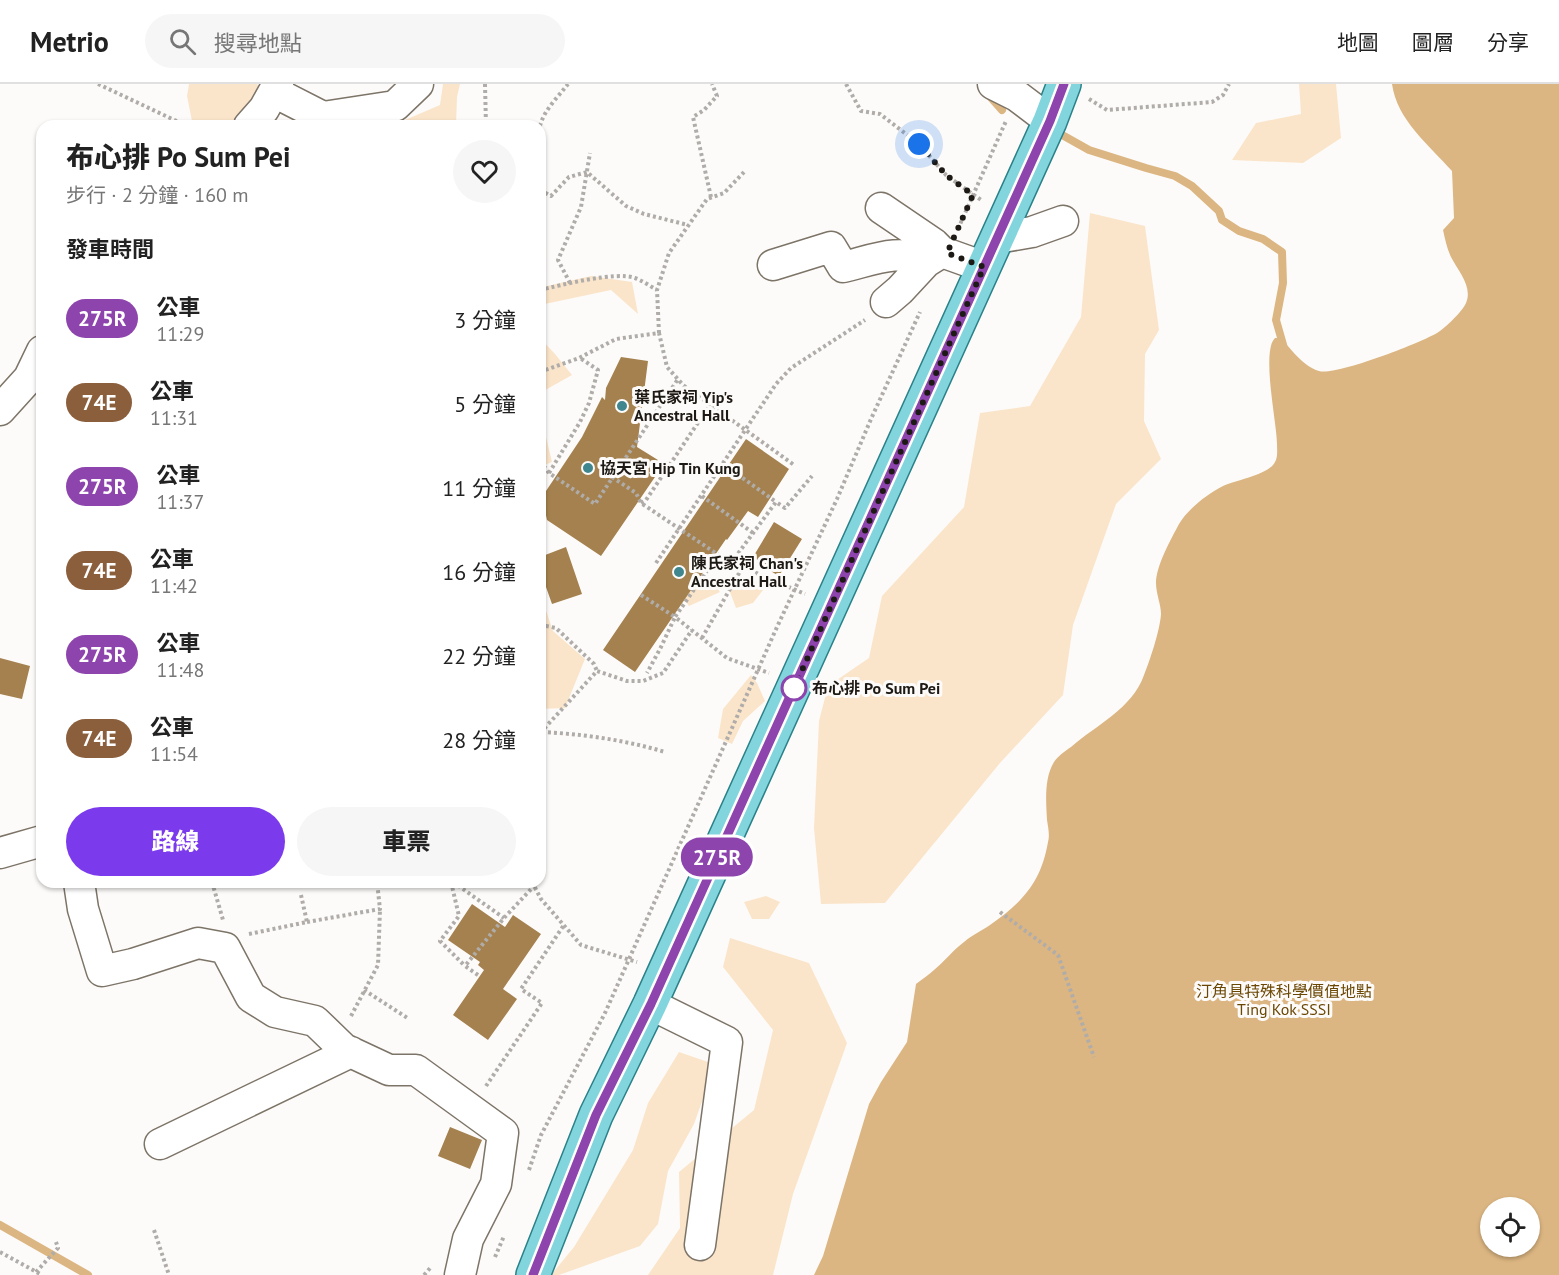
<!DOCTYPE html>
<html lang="zh-TW">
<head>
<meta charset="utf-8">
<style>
	body { margin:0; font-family:"PT Sans","Noto Sans TC",sans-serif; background:#f6f6f6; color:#222; height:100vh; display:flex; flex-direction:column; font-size:22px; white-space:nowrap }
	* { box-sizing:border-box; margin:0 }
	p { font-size:20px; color:#767676 }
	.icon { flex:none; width:33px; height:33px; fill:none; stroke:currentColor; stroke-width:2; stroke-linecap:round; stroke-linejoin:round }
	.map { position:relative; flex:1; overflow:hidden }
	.drawer { position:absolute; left:36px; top:36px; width:510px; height:768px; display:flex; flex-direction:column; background:#fff; border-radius:18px; box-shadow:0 2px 4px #0004 }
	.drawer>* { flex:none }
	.badge { padding:0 12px; border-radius:20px; font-size:21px; line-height:39px }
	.controls { position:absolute; left:1480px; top:1113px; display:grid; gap:12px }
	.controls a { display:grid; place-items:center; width:60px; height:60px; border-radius:50%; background:#fff; box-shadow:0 2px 4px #0004; font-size:30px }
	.you { position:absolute; width:30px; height:30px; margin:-15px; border:4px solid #fff; border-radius:50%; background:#1a73e8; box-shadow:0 0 0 9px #1a73e833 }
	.map>.badge { position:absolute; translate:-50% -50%; box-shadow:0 0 0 3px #fff }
	h2 { padding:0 30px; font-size:22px; line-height:54px }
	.round { display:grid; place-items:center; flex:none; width:63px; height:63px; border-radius:32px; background:#f6f6f6 }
	.headline { display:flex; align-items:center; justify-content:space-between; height:102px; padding:0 30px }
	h1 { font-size:28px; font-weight:800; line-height:45px }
	.action { display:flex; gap:12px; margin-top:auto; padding:12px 30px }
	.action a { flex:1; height:69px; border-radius:36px; background:#7c3aed; color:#fff; font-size:24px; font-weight:800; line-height:69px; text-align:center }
	.action a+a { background:#f6f6f6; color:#222 }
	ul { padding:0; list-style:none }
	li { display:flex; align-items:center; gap:18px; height:84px; padding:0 30px }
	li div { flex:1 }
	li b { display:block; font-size:22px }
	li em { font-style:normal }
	li .badge { min-width:66px; font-weight:700; text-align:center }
	header { display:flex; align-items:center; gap:36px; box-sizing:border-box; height:84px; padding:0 30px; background:#fff; border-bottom:2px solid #e0e0e0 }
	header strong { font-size:28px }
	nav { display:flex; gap:33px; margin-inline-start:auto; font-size:21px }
	.search { width:420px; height:54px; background:#f6f6f6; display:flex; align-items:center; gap:15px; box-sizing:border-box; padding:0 21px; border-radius:33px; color:#767676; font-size:22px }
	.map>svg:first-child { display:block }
	.green { fill:#fae5ca }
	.water { fill:#dcb682; fill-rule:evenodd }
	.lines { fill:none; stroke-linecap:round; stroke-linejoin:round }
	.stream { stroke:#dcb682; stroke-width:8 }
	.building { fill:#a4814e }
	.minor-casing { stroke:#7d7468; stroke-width:33 }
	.major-casing { stroke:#2a8188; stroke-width:36 }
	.path { stroke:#afaca9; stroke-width:4; stroke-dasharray:3 3; stroke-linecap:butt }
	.minor { stroke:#fff; stroke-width:30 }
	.major { stroke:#83d5dd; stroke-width:33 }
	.line-casing { stroke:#fff; stroke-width:14 }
	.line { stroke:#8e44ad; stroke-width:9 }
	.walk { stroke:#1d1914; stroke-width:6; stroke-dasharray:0 10.8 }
	.poi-dot { fill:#3f868e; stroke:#fdfbf9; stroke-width:2 }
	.stop-dot { fill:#fff; stroke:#8e44ad; stroke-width:3 }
	.labels { text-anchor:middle; stroke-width:6; stroke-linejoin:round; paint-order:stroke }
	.poi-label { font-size:16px; font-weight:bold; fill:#1d1914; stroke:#fdfbf9; text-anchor:start }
	.stop-label { font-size:16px; font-weight:bold; fill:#1d1914; stroke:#fdfbf9; text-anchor:start }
	.park-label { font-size:16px; fill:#6b4704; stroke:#fdfbf9 }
</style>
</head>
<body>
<header>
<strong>Metrio</strong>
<div class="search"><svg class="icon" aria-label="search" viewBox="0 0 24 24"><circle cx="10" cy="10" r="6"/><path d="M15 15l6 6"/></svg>搜尋地點</div>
<nav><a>地圖</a><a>圖層</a><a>分享</a></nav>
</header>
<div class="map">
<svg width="1559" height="1191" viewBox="0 0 1559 1191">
	<rect width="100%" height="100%" fill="#fdfbf9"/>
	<path class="green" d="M 189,0 L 257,0 L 259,3 L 241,42 L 193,42 L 187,12 Z
		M 443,0 L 460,0 L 457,13 L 456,42 L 358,42 L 398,39 L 440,21 Z
		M 1299,0 L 1336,0 L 1341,54 L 1303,79 L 1232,76 L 1256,39 L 1301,30 Z
		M 1090,129 L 1145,142 L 1159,246 L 1145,270 L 1144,337 L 1161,375 L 1116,420 L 1073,541 L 1063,611 L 1000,679 L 885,819 L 821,820 L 814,744 L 819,637 L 828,602 L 869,574 L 882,512 L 964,423 L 980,329 L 1030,322 L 1081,233 Z
		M 591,192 L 632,198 L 638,230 L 611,206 L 540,221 L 540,209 L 547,202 Z
		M 540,254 L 555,270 L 572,291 L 540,309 Z
		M 540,349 L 545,349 L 552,378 L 540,383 Z
		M 689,493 L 711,496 L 720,508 L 689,522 L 675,503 Z
		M 750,496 L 767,501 L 753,519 L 736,524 L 727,500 Z
		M 540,509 L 553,547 L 585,575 L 565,624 L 540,625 Z
		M 751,591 L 757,599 L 765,617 L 743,637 L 732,660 L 718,654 L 723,625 Z
		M 766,812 L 780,818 L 769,835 L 752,835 L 744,818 Z
		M 730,854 L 809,879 L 847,959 L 793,1110 L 773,1191 L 648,1191 L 680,1144 L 679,1088 L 754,1026 L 773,946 L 723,883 Z
		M 679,968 L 708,978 L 710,995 L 694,1040 L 668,1087 L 658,1140 L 640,1162 L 559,1191 L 551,1191 L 574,1163 L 633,1066 L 648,1019 Z"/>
	<path class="water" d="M 1392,0 L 1559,0 L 1559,1191 L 814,1191 L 823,1172 L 869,1020 L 881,998 L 907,958 L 916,900 C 922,895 929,891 934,886 C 945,877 953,866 964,858 C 972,851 981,847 990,841 C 1023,818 1041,798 1048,758 C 1050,751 1048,743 1047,736 C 1046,718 1044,694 1054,678 C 1058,672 1065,667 1071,663 C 1096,641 1132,625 1144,591 C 1150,576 1160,546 1161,530 C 1161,520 1156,510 1156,499 C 1156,482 1171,455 1179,440 C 1188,425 1207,410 1223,402 C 1236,396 1269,391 1275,378 C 1278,373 1277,366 1277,360 C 1277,339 1261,267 1275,254 L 1280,254 C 1292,265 1302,282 1319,287 C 1336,292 1420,259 1437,249 C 1445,244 1462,228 1466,219 C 1473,202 1458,187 1451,173 C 1447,165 1445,155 1443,146 L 1454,134 L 1452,87 C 1429,61 1397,36 1392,0 ZM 1491,1124 L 1530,1124 L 1530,1162 L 1491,1162 Z"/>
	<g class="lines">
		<path class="stream" d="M 987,9 L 1002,26
			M 1064,52 L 1089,66 L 1146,84 L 1175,92 L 1192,102 L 1219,127 L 1222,136 L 1239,147 L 1263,155 L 1282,168 L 1283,199 L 1276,236 L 1284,264
			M 0,1141 L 88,1191"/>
	</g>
	<path class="building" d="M 621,273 L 648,277 L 637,363 L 658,376 L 649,389 L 655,393 L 601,472 L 547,436 L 542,413 L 582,353 L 602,313 L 605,316 L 606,304 Z
		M 746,355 L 789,385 L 758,433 L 748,427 L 727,456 L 726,455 L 635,588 L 603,566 Z
		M 774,438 L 802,455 L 779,492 L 757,479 L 759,477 L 753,473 Z
		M 566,463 L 582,510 L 552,520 L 540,486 L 540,473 Z
		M 0,574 L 30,582 L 22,615 L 0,610 Z
		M 472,820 L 505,843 L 513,831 L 541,850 L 503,905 L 517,915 L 488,956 L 453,931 L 484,886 L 478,881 L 480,878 L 448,856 Z
		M 450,1043 L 482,1056 L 470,1085 L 438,1072 Z"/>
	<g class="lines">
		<g class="minor-casing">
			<path id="minor" d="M 993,0 L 1017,12 L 1050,37
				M 274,8 L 323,33 L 395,22 L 418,0
				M 249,42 L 264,25 L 278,0
				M 881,124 L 934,160 L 942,168 L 984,183
				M 997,154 L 1032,148 L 1063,137
				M 773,181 L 831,163 L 843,183 C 870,177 901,163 926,178 L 942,168
				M 886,218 L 900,206 L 926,178
				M 0,326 L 29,294 L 42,267
				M 0,769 L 42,757
				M 79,798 L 83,825 L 102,887 L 133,880 L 198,859 L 225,864 L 251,913 L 275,928 L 315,937 L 344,965 L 389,986 L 416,986 L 503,1049 L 496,1100 L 468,1155 L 460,1191
				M 650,920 L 727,958 L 700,1161
				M 160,1060 L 351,968"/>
		</g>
		<g class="major-casing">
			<path id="major" d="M 533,1191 L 596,1031 L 650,920 L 1050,37 L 1064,0"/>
		</g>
		<path class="path" d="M 98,0 L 187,42
			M 485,0 L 486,42
			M 846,0 L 861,27 L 880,30 L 919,60 L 946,91 L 981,116
			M 1089,15 L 1107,26 L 1212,18 L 1223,11 L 1229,0
			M 540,42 C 544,26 558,13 568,0
			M 540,106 L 551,112 L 569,93 L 587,88 L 626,122 L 644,130 L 688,141
			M 711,113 L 693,33 L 704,26 L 717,12 L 712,0
			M 958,145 L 1006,37
			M 570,199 L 558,176 L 581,123 L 590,69
			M 540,206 C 561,201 616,187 635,194 C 643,197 650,202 657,206
			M 659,249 L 657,206 L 669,169 L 707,115 L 724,109 L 746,86
			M 540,288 L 579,274 L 616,255 L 659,249 L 667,283 L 683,301 L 794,381
			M 540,377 L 549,389 L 595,420 L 678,295
			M 723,380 L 776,418
			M 549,389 L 580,338 L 589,319 L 598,286 L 580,274
			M 612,393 L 636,409 L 641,419 L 726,476 L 805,510
			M 702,412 L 753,449
			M 641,419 L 646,416 L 710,321
			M 718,471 L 675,533 L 727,574 L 769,589
			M 656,479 L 776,300 L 791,284 L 865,236
			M 731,479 L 776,418 L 785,424 L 812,392
			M 641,511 L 675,533 L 661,563 L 647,589
			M 540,543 L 546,542 L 556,544 L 594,580 L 597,587
			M 702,554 L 742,484
			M 542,648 C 583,650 625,656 665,668
			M 540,661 L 541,648 L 597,587 L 627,597 L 643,597 L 663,589 L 692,546
			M 540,703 L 542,720 L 540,730
			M 212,798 L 223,836
			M 451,798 L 459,832 L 440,857 L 465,882
			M 453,798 L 504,834
			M 532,798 L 541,815 L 581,861 L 637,878
			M 1000,828 L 1058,871 L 1094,973
			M 307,838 L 380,825 L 377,798
			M 249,850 L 307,838 L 301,811
			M 478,891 L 465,882 L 504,834 L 534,802
			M 364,906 L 409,935
			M 351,932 L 378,881 L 380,825
			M 486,1002 L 542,919 L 521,905 L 564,841
			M 529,1086 L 541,1051 L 605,929 L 777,543 L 837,415 L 871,335 L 920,228
			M 154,1146 L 169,1191
			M 0,1168 L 42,1191
			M 495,1173 L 504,1152
			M 36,1188 L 58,1164 L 56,1158
			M 424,1191 L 432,1182"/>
		<use href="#minor" class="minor"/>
		<use href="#major" class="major"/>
	</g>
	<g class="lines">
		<g class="line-casing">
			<path id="line" d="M 533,1191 L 596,1031 L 651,920 L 1050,37 L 1064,0"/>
		</g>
		<use href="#line" class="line"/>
		<path class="walk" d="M 794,604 L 984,183 L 947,169 L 973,111 L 946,91 L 919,60"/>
	</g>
	<g class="poi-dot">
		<circle cx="622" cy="322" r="6"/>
		<circle cx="588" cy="384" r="6"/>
		<circle cx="679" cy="488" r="6"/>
	</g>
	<circle class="stop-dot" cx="794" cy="604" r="12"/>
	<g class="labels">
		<g class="poi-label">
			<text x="634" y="319">葉氏家祠 Yip's<tspan x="634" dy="18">Ancestral Hall</tspan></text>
			<text x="600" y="390">協天宮 Hip Tin Kung</text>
			<text x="691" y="485">陳氏家祠 Chan's<tspan x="691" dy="18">Ancestral Hall</tspan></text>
		</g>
		<g class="stop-label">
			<text x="812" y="610">布心排 Po Sum Pei</text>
		</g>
		<g class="park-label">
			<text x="1284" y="913">汀角具特殊科學價值地點<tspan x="1284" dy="18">Ting Kok SSSI</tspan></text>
		</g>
	</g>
</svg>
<div class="controls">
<a><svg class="icon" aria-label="locate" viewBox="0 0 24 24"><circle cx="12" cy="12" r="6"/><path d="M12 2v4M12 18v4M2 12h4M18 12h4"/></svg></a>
</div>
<div class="you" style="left:919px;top:60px"></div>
<b class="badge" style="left:717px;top:773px;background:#8e44ad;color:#fff">275R</b>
<section class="drawer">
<div class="headline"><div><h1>布心排 Po Sum Pei</h1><p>步行 · 2 分鐘 · 160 m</p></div><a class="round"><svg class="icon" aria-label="heart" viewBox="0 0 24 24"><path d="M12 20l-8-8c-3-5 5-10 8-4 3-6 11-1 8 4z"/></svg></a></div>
<h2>發車時間</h2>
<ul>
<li><span class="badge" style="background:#8e44ad;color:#fff">275R</span><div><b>公車</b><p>11:29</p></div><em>3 分鐘</em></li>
<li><span class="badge" style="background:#8b5e3c;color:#fff">74E</span><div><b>公車</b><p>11:31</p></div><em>5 分鐘</em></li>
<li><span class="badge" style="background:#8e44ad;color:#fff">275R</span><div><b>公車</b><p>11:37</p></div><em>11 分鐘</em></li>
<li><span class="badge" style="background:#8b5e3c;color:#fff">74E</span><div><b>公車</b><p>11:42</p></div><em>16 分鐘</em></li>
<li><span class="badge" style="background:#8e44ad;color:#fff">275R</span><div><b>公車</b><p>11:48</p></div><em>22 分鐘</em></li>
<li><span class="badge" style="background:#8b5e3c;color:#fff">74E</span><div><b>公車</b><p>11:54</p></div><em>28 分鐘</em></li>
</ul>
<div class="action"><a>路線</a><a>車票</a></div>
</section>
</div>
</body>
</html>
